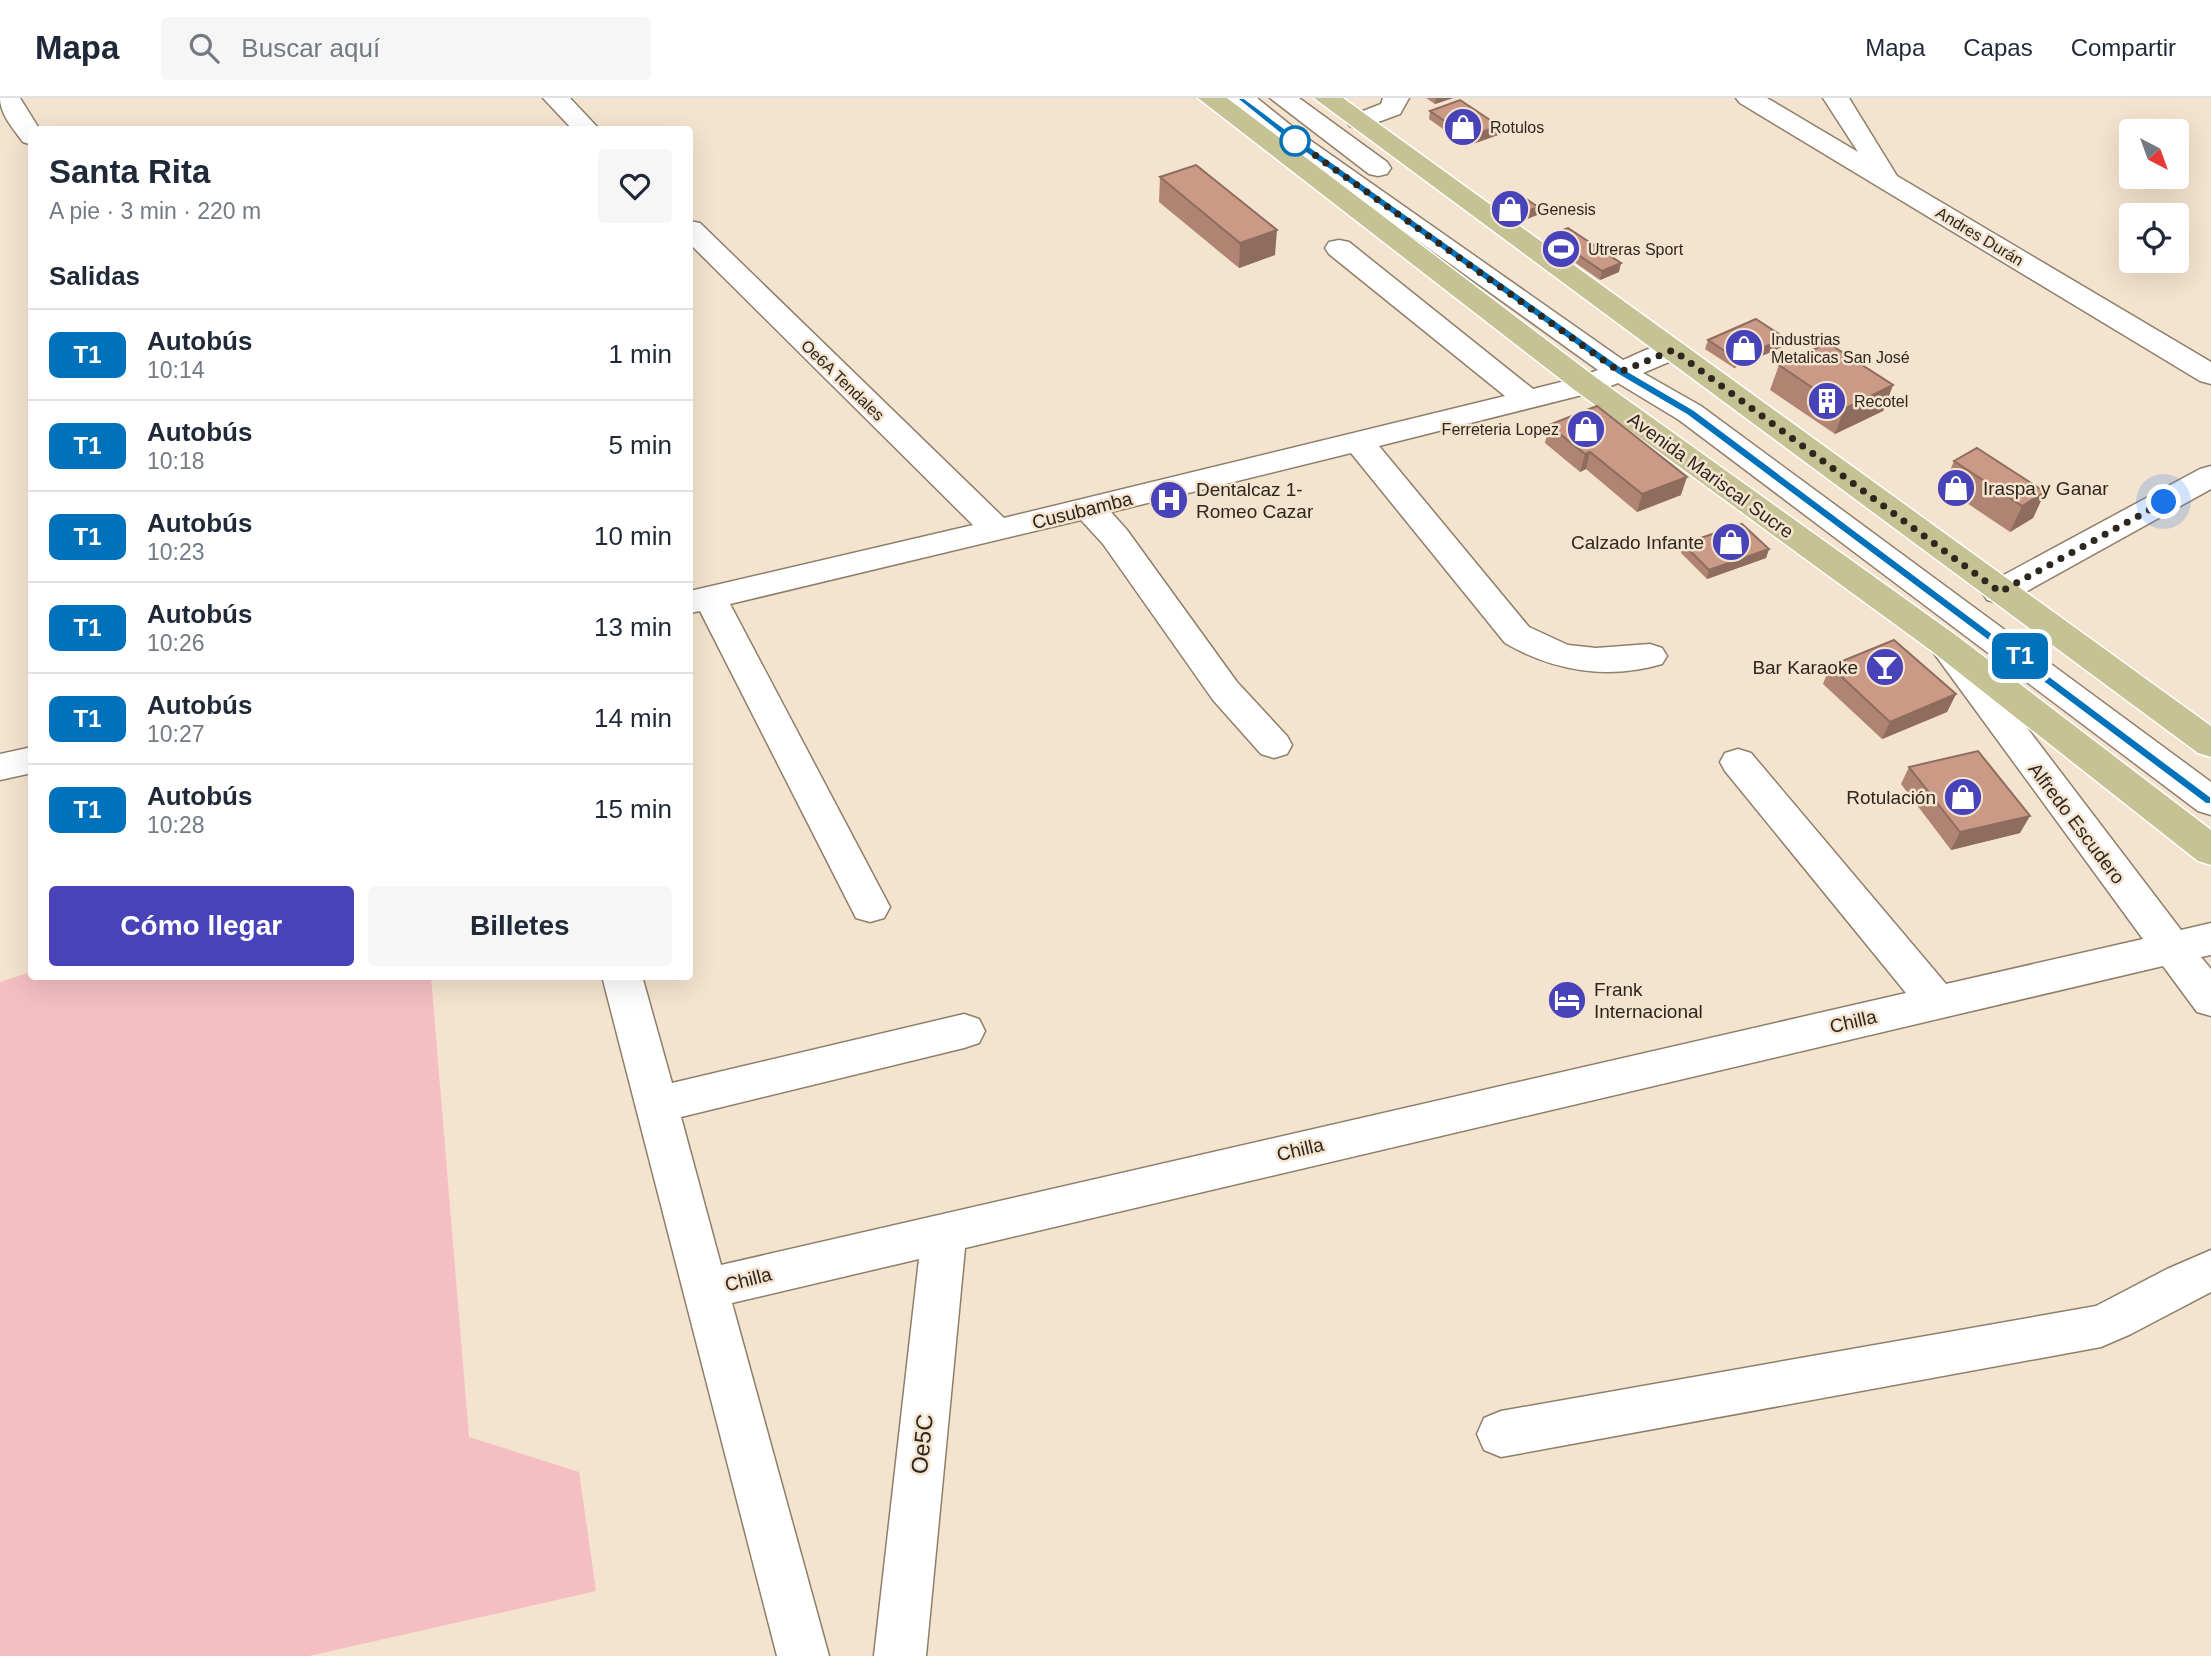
<!DOCTYPE html>
<html lang="es">
<head>
<meta charset="utf-8">
<style>
	body { margin:0; font-family:Arial,sans-serif; background:#f6f6f7; color:#1f2937; height:100vh; display:flex; flex-direction:column; font-size:26px; white-space:nowrap }
	* { box-sizing:border-box; margin:0 }
	p { font-size:23px; color:#747a83 }
	.icon { flex:none; width:38px; height:38px; fill:none; stroke:currentColor; stroke-width:2; stroke-linecap:round; stroke-linejoin:round }
	.map { position:relative; flex:1; overflow:hidden }
	.details { position:absolute; left:28px; top:28px; width:665px; height:854px; display:flex; flex-direction:column; background:#fff; border-radius:7px; box-shadow:0 7px 28px #0002 }
	.details>* { flex:none }
	.badge { padding:0 14px; border-radius:10px; font-size:24px; line-height:46px }
	.needle { width:46px; rotate:139deg }
	.tools { position:absolute; left:2119px; top:21px; display:grid; gap:14px }
	.tools a { display:grid; place-items:center; width:70px; height:70px; border-radius:7px; background:#fff; box-shadow:0 7px 28px #0002; font-size:35px }
	.you { position:absolute; width:35px; height:35px; margin:-18px; border:5px solid #fff; border-radius:50%; background:#1a73e8; box-shadow:0 0 0 10px #1a73e833 }
	.map>.badge { position:absolute; translate:-50% -50%; box-shadow:0 0 0 4px #fff }
	h2 { padding:0 21px; font-size:26px; line-height:63px }
	.round { display:grid; place-items:center; flex:none; width:74px; height:74px; border-radius:7px; background:#f6f6f7 }
	.headline { display:flex; align-items:center; justify-content:space-between; height:119px; padding:0 21px }
	h1 { font-size:33px; font-weight:700; line-height:52px }
	.cta { display:flex; gap:14px; margin-top:auto; padding:14px 21px }
	.cta a { flex:1; height:80px; border-radius:7px; background:#4943b9; color:#fff; font-size:28px; font-weight:700; line-height:80px; text-align:center }
	.cta a+a { background:#f6f6f7; color:#1f2937 }
	ul { padding:0; list-style:none }
	li { display:flex; align-items:center; gap:21px; height:91px; padding:0 21px; border-top:2px solid #e0e1e3 }
	li div { flex:1 }
	li b { display:block; font-size:26px }
	li em { font-style:normal }
	li .badge { min-width:77px; font-weight:700; text-align:center }
	header { display:flex; align-items:center; gap:42px; box-sizing:border-box; height:98px; padding:0 35px; background:#fff; border-bottom:2px solid #e0e1e3 }
	header strong { font-size:33px }
	nav { display:flex; gap:38px; margin-inline-start:auto; font-size:24px }
	.search { width:490px; height:63px; background:#f6f6f7; display:flex; align-items:center; gap:18px; box-sizing:border-box; padding:0 24px; border-radius:7px; color:#747a83; font-size:26px }
	.map>svg:first-child { display:block }
	.green { fill:#f4bec3 }
	.lines { fill:none; stroke-linecap:round; stroke-linejoin:round }
	.minor-casing { stroke:#8e7f6b; stroke-width:3 }
	.major-casing { stroke:#fff; stroke-width:3 }
	.minor { fill:#fff; fill-rule:evenodd }
	.major { fill:#c5c294; fill-rule:evenodd }
	.wall { fill:#af8473 }
	.shaded-wall { fill:#8e6c5e }
	.building { fill:#cb9a86; stroke:#8e6c5e; stroke-width:2 }
	.line { fill:#0072bc; stroke:#fff; stroke-width:2 }
	.walk { stroke:#2d271e; stroke-width:7; stroke-dasharray:0 12.6 }
	.stop-dot { fill:#fff; stroke:#0072bc; stroke-width:3.5 }
	.labels { text-anchor:middle; stroke-width:5; stroke-linejoin:round; paint-order:stroke }
	.far-poi-label { font-size:16px; fill:#2d271e; stroke:#f4e3ce; text-anchor:start }
	.far-street-label { font-size:16px; fill:#2d271e; stroke:#f4e3ce }
	.street-label { font-size:19px; fill:#2d271e; stroke:#f4e3ce }
	.poi-label { font-size:19px; fill:#2d271e; stroke:#f4e3ce; text-anchor:start }
	.near-street-label { font-size:23px; fill:#2d271e; stroke:#f4e3ce }
</style>
</head>
<body>
<header>
<strong>Mapa</strong>
<div class="search"><svg class="icon" aria-label="search" viewBox="0 0 24 24"><circle cx="10" cy="10" r="6"/><path d="M15 15l6 6"/></svg>Buscar aquí</div>
<nav><a>Mapa</a><a>Capas</a><a>Compartir</a></nav>
</header>
<div class="map">
<svg width="2211" height="1558" viewBox="0 0 2211 1558">
	<rect width="100%" height="100%" fill="#f4e3ce"/>
	<path class="green" d="M 31,874 L 32,878 L 431,879 L 469,1339 L 579,1374 L 596,1493 L 309,1558 L 0,1558 L 0,884 Z"/>
	<g class="lines">
		<g class="minor-casing">
			<path id="minor" d="M 0,0 L 20,0 L 40,32 L 32,32 L 32,47 L 23,44 C 14,32 0,16 0,0 Z
				M 543,0 L 570,0 L 600,32 L 573,32 Z
				M 1228,0 L 1257,0 L 1304,38 L 1623,262 C 1642,254 1663,241 1683,246 L 1688,252 L 1683,258 L 1643,275 L 1701,308 L 2211,684 L 2211,717 L 2198,713 L 1679,322 L 1618,285 L 1598,293 L 1379,348 L 1529,529 L 1568,547 L 1596,550 L 1650,546 L 1662,550 L 1667,558 L 1662,566 C 1608,582 1553,573 1505,545 L 1351,355 L 1111,414 L 1127,432 L 1237,584 L 1287,638 L 1292,647 L 1287,656 L 1274,660 L 1261,656 L 1213,602 L 1103,446 L 1081,422 L 730,506 L 890,809 L 884,820 L 870,824 L 856,820 L 700,513 L 690,515 L 690,493 L 973,427 L 690,146 L 690,123 L 700,125 L 1004,420 L 1505,298 L 1329,156 L 1325,150 L 1329,144 L 1339,142 L 1349,144 L 1533,291 L 1577,280 L 1598,272 L 1286,48 Z
				M 1270,0 L 1299,0 L 1387,64 L 1391,70 L 1387,76 L 1378,78 L 1369,76 Z
				M 1383,0 L 1409,0 L 1400,16 L 1359,31 L 1350,28 L 1346,23 L 1350,18 L 1381,6 Z
				M 1736,0 L 1767,0 L 1858,54 L 1823,0 L 1849,0 L 1897,78 L 2211,264 L 2211,286 L 2200,283 L 1740,5 Z
				M 2211,368 L 2211,391 L 2011,502 L 1999,505 L 1987,502 L 1982,494 L 1987,486 L 2200,371 Z
				M 1945,534 L 1957,538 L 2181,832 L 2211,825 L 2211,857 L 2201,859 L 2211,871 L 2211,918 L 2197,914 L 2163,868 L 965,1150 L 926,1558 L 874,1558 L 919,1161 L 732,1205 L 829,1558 L 777,1558 L 602,878 L 642,878 L 672,985 L 964,916 L 979,921 L 985,933 L 979,945 L 964,950 L 681,1019 L 721,1167 L 1906,895 L 1725,673 L 1720,664 L 1725,655 L 1738,651 L 1751,655 L 1946,886 L 2143,841 L 1933,554 L 1928,546 L 1933,538 Z
				M 32,649 L 32,675 L 0,682 L 0,656 Z
				M 2211,1152 L 2211,1194 L 2131,1236 L 2101,1249 L 1501,1359 L 1484,1352 L 1477,1336 L 1484,1320 L 1501,1313 L 2096,1208 L 2167,1171 Z"/>
		</g>
		<g class="major-casing">
			<path id="major" d="M 1198,0 L 1227,0 L 1598,281 L 1957,538 L 2211,732 L 2211,767 L 2198,763 L 1933,554 L 1576,293 Z
				M 1314,0 L 1343,0 L 2211,628 L 2211,659 L 2198,655 Z"/>
		</g>
		<use href="#minor" class="minor"/>
		<use href="#major" class="major"/>
	</g>
	<path class="wall" d="M 1426,0 L 1453,0 L 1435,6 Z
		M 1430,13 L 1498,37 L 1467,48 L 1429,21 Z
		M 1160,79 L 1275,157 L 1239,170 L 1159,104 Z
		M 1502,102 L 1537,117 L 1520,124 L 1501,111 Z
		M 1549,137 L 1619,174 L 1600,182 L 1548,146 Z
		M 1785,240 L 1782,249 L 1734,270 L 1705,251 L 1708,242 Z
		M 1779,267 L 1893,287 L 1883,313 L 1835,336 L 1770,292 Z
		M 1549,327 L 1681,397 L 1637,414 L 1586,371 L 1580,374 L 1545,345 Z
		M 1954,363 L 2045,394 L 2033,420 L 2010,434 L 1943,389 Z
		M 1683,446 L 1769,451 L 1766,460 L 1707,481 L 1681,455 Z
		M 1830,568 L 1956,596 L 1947,614 L 1882,641 L 1823,586 Z
		M 1909,669 L 2020,735 L 1951,752 L 1901,686 Z"/>
	<path class="shaded-wall" d="M 1436,0 L 1453,0 L 1435,6 Z
		M 1499,28 L 1498,37 L 1467,48 L 1468,39 Z
		M 1538,109 L 1537,117 L 1520,124 L 1522,115 Z
		M 1277,132 L 1275,157 L 1239,170 L 1240,145 Z
		M 1621,165 L 1619,174 L 1600,182 L 1602,173 Z
		M 1785,240 L 1782,249 L 1734,270 L 1737,261 Z
		M 1893,287 L 1883,313 L 1835,336 L 1844,311 Z
		M 1590,354 L 1586,371 L 1580,374 L 1585,356 Z
		M 1687,379 L 1681,397 L 1637,414 L 1642,396 Z
		M 2045,394 L 2033,420 L 2010,434 L 2022,408 Z
		M 1769,451 L 1766,460 L 1707,481 L 1709,472 Z
		M 1956,596 L 1947,614 L 1882,641 L 1890,624 Z
		M 2030,718 L 2020,735 L 1951,752 L 1960,734 Z"/>
	<path class="building" d="M 1460,2 L 1499,28 L 1468,39 L 1430,13 Z
		M 1196,67 L 1277,132 L 1240,145 L 1160,79 Z
		M 1519,96 L 1538,109 L 1522,115 L 1502,102 Z
		M 1568,130 L 1621,165 L 1602,173 L 1549,137 Z
		M 1756,221 L 1785,240 L 1737,261 L 1708,242 Z
		M 1828,245 L 1893,287 L 1844,311 L 1779,267 Z
		M 1597,308 L 1687,379 L 1642,396 L 1590,354 L 1585,356 L 1549,327 Z
		M 1977,350 L 2045,394 L 2022,408 L 1954,363 Z
		M 1742,426 L 1769,451 L 1709,472 L 1683,446 Z
		M 1894,542 L 1956,596 L 1890,624 L 1830,568 Z
		M 1978,653 L 2030,718 L 1960,734 L 1909,669 Z"/>
	<path class="line" d="M 1236,0 L 1244,0 L 1299,41 L 1624,271 L 1694,312 L 2211,699 L 2211,706 L 2206,706 L 1687,317 L 1617,276 L 1292,45 Z"/>
	<g class="lines">
		<path class="walk" d="M 1295,43 L 1620,274 L 1673,252 L 2000,494 L 2164,404"/>
	</g>
	<defs>
		<g id="shop-disc" transform="scale(2.0125)"><circle r="9.5" fill="#4943b9" stroke="#f4e3ce"/><path d="M-5-2.5h2.3a2.7 3.5 0 0 1 5.4 0H5L5.5 6h-11ZM-1.5-2.5h3a1.5 2.3 0 0 0-3 0Z" fill="#fff"/></g>
		<g id="stadium-disc" transform="scale(2.0125)"><circle r="9.5" fill="#4943b9" stroke="#f4e3ce"/><path d="M0-5a6.5 5 0 1 0 0 10a6.5 5 0 1 0 0-10ZM-3.5-1.8h7v3.6h-7Z" fill="#fff"/></g>
		<g id="building-disc" transform="scale(2.0125)"><circle r="9.5" fill="#4943b9" stroke="#f4e3ce"/><path d="M-4-6H4V6H1V3H-1V6H-4ZM-2.5-4.3h1.7v1.8h-1.7ZM.8-4.3h1.7v1.8H.8ZM-2.5-1h1.7V.8h-1.7ZM.8-1h1.7V.8H.8Z" fill="#fff"/></g>
		<g id="hospital-disc" transform="scale(2.0125)"><circle r="9.5" fill="#4943b9" stroke="#f4e3ce"/><path d="M-5-5h3v3.5h4V-5h3V5h-3V1.5h-4V5h-3Z" fill="#fff"/></g>
		<g id="bar-disc" transform="scale(2.0125)"><circle r="9.5" fill="#4943b9" stroke="#f4e3ce"/><path d="M-6-5H6L.8 .8V4.5H3.5V6h-7V4.5H-.8V.8Z" fill="#fff"/></g>
		<g id="hotel-disc" transform="scale(2.0125)"><circle r="9.5" fill="#4943b9" stroke="#f4e3ce"/><path d="M-6-4.5h1.5V1H6V5H4.5V3h-9V5H-6ZM-4 0a1.8 1.8 0 1 1 3.6 0ZM.5 0V-2.5h3Q6-2.5 6 0Z" fill="#fff"/></g>
	</defs>
	<g fill-rule="evenodd">
		<use href="#shop-disc" x="1463" y="29"/>
		<use href="#shop-disc" x="1510" y="111"/>
		<use href="#stadium-disc" x="1561" y="151"/>
		<use href="#shop-disc" x="1744" y="250"/>
		<use href="#building-disc" x="1827" y="303"/>
		<use href="#shop-disc" x="1586" y="331"/>
		<use href="#shop-disc" x="1956" y="390"/>
		<use href="#hospital-disc" x="1169" y="402"/>
		<use href="#shop-disc" x="1731" y="444"/>
		<use href="#bar-disc" x="1885" y="569"/>
		<use href="#shop-disc" x="1963" y="699"/>
		<use href="#hotel-disc" x="1567" y="902"/>
	</g>
	<circle class="stop-dot" cx="1295" cy="43" r="14"/>
	<g class="labels">
		<g class="far-poi-label">
			<text x="1490" y="35">Rotulos</text>
			<text x="1537" y="117">Genesis</text>
			<text x="1588" y="157">Utreras Sport</text>
			<text x="1771" y="247">Industrias<tspan x="1771" dy="18">Metalicas San José</tspan></text>
			<text x="1854" y="309">Recotel</text>
			<text x="1559" y="337" text-anchor="end">Ferreteria Lopez</text>
		</g>
		<g class="far-street-label">
			<text transform="translate(1980 138) rotate(31)" y="6">Andres Durán</text>
			<text transform="translate(843 282) rotate(44)" y="6">Oe6A Tendales</text>
		</g>
		<g class="street-label">
			<text transform="translate(1711 377) rotate(36)" y="7">Avenida Mariscal Sucre</text>
			<text transform="translate(1082 412) rotate(-14)" y="7">Cusubamba</text>
			<text transform="translate(2077 725) rotate(53)" y="7">Alfredo Escudero</text>
			<text transform="translate(1853 923) rotate(-13)" y="7">Chilla</text>
			<text transform="translate(1300 1051) rotate(-13)" y="7">Chilla</text>
			<text transform="translate(748 1181) rotate(-14)" y="7">Chilla</text>
		</g>
		<g class="poi-label">
			<text x="1983" y="397">Iraspa y Ganar</text>
			<text x="1196" y="398">Dentalcaz 1-<tspan x="1196" dy="22">Romeo Cazar</tspan></text>
			<text x="1704" y="451" text-anchor="end">Calzado Infante</text>
			<text x="1858" y="576" text-anchor="end">Bar Karaoke</text>
			<text x="1936" y="706" text-anchor="end">Rotulación</text>
			<text x="1594" y="898">Frank<tspan x="1594" dy="22">Internacional</tspan></text>
		</g>
		<g class="near-street-label">
			<text transform="translate(922 1346) rotate(-84)" y="8">Oe5C</text>
		</g>
	</g>
</svg>
<div class="tools">
<a><svg class="needle" viewBox="-14 -14 28 28"><path d="M0-13l5 13h-10z" fill="#e53935"/><path d="M0 13l5-13h-10z" fill="#747a83"/></svg></a>
<a><svg class="icon" aria-label="locate" viewBox="0 0 24 24"><circle cx="12" cy="12" r="6"/><path d="M12 2v4M12 18v4M2 12h4M18 12h4"/></svg></a>
</div>
<div class="you" style="left:2164px;top:404px"></div>
<b class="badge" style="left:2020px;top:558px;background:#0072bc;color:#fff">T1</b>
<section class="details">
<div class="headline"><div><h1>Santa Rita</h1><p>A pie · 3 min · 220 m</p></div><a class="round"><svg class="icon" aria-label="heart" viewBox="0 0 24 24"><path d="M12 20l-8-8c-3-5 5-10 8-4 3-6 11-1 8 4z"/></svg></a></div>
<h2>Salidas</h2>
<ul>
<li><span class="badge" style="background:#0072bc;color:#fff">T1</span><div><b>Autobús</b><p>10:14</p></div><em>1 min</em></li>
<li><span class="badge" style="background:#0072bc;color:#fff">T1</span><div><b>Autobús</b><p>10:18</p></div><em>5 min</em></li>
<li><span class="badge" style="background:#0072bc;color:#fff">T1</span><div><b>Autobús</b><p>10:23</p></div><em>10 min</em></li>
<li><span class="badge" style="background:#0072bc;color:#fff">T1</span><div><b>Autobús</b><p>10:26</p></div><em>13 min</em></li>
<li><span class="badge" style="background:#0072bc;color:#fff">T1</span><div><b>Autobús</b><p>10:27</p></div><em>14 min</em></li>
<li><span class="badge" style="background:#0072bc;color:#fff">T1</span><div><b>Autobús</b><p>10:28</p></div><em>15 min</em></li>
</ul>
<div class="cta"><a>Cómo llegar</a><a>Billetes</a></div>
</section>
</div>
</body>
</html>
